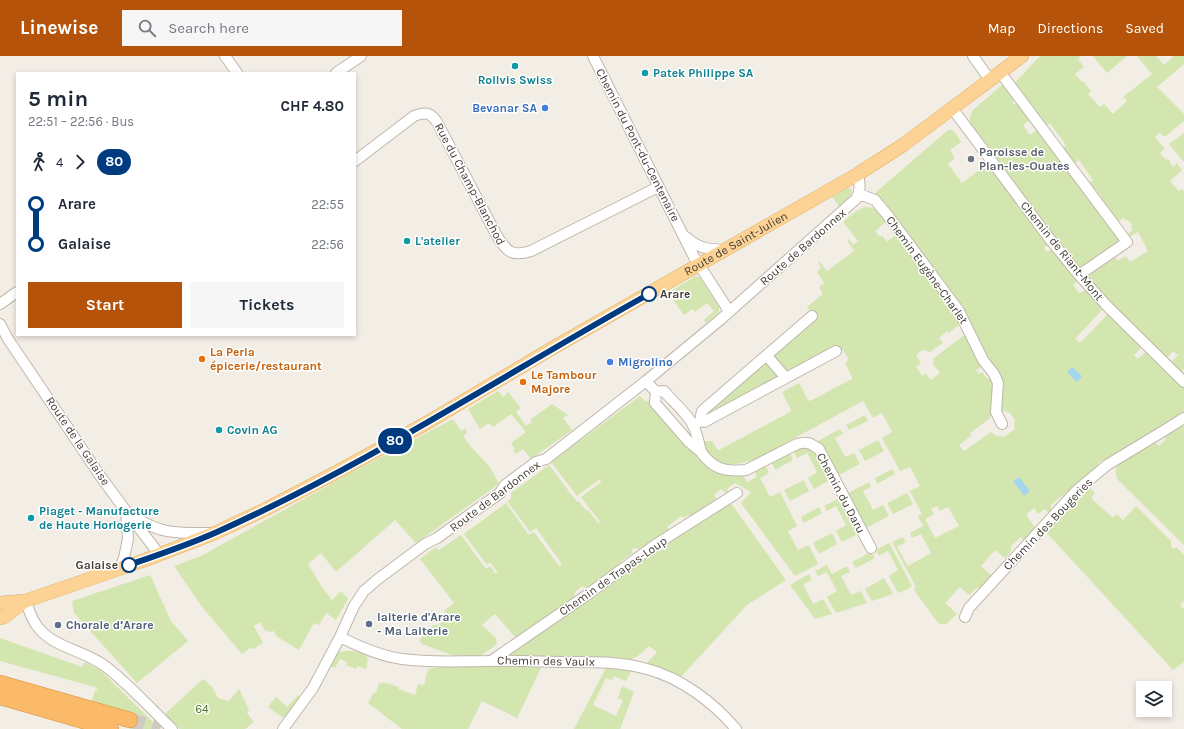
<!DOCTYPE html>
<html lang="en">
<head>
<meta charset="utf-8">
<style>
	body { margin:0; font-family:Karla,sans-serif; background:#f6f6f7; color:#1f2937; height:100vh; display:flex; flex-direction:column; font-size:15px; white-space:nowrap }
	* { box-sizing:border-box; margin:0 }
	p { font-size:13px; color:#747a83 }
	.icon { flex:none; width:22px; height:22px; fill:none; stroke:currentColor; stroke-width:2; stroke-linecap:round; stroke-linejoin:round }
	.map { position:relative; flex:1; overflow:hidden }
	.details { position:absolute; left:16px; top:16px; width:340px; height:264px; display:flex; flex-direction:column; background:#fff; border-radius:0px; box-shadow:0 2px 6px #0003 }
	.details>* { flex:none }
	.badge { padding:0 8px; border-radius:13px; font-size:14px; line-height:26px }
	.tools { position:absolute; left:1136px; top:625px; display:grid; gap:8px }
	.tools a { display:grid; place-items:center; width:36px; height:36px; border-radius:0px; background:#fff; box-shadow:0 2px 6px #0003; font-size:20px }
	.map>.badge { position:absolute; translate:-50% -50%; box-shadow:0 0 0 2px #fff }
	.legs { display:flex; align-items:center; gap:6px; height:44px; padding:0 12px; font-size:13px }
	.legs p { margin-inline-start:auto }
	.summary { display:flex; align-items:center; justify-content:space-between; height:68px; padding:0 12px }
	h1 { font-size:22px; font-weight:700; line-height:30px }
	.action { display:flex; gap:8px; margin-top:auto; padding:8px 12px }
	.action a { flex:1; height:46px; border-radius:0px; background:#b45309; color:#fff; font-size:16px; font-weight:700; line-height:46px; text-align:center }
	.action a+a { background:#f6f6f7; color:#1f2937 }
	ul { padding:0 12px; list-style:none }
	li { display:flex; align-items:center; gap:14px; height:40px; font-size:15px }
	li i { display:grid; place-items:center; width:6px; height:100%; margin:0 5px; background:currentColor }
	li i::after { content:''; width:10px; height:10px; margin:-5px; border:3px solid; border-radius:50%; background:#fff }
	li p { margin-inline-start:auto }
	li:first-child i { background:linear-gradient(#0000 50%,currentColor 0) }
	li:last-child i { background:linear-gradient(currentColor 50%,#0000 0) }
	header { display:flex; align-items:center; gap:24px; box-sizing:border-box; height:56px; padding:0 20px; background:#b45309; color:#fff }
	header strong { font-size:19px }
	nav { display:flex; gap:22px; margin-inline-start:auto; font-size:14px }
	.search { width:280px; height:36px; background:#f6f6f7; display:flex; align-items:center; gap:10px; box-sizing:border-box; padding:0 14px; border-radius:0px; color:#747a83; font-size:15px }
	.map>svg:first-child { display:block }
	.green { fill:#d3e6af; fill-rule:evenodd }
	.water { fill:#a3d7ee }
	.lines { fill:none; stroke-linecap:round; stroke-linejoin:round }
	.highway-tunnel { stroke:#cfcac2; stroke-width:15; stroke-dasharray:15 8; stroke-linecap:butt }
	.minor-casing { stroke:#c0b7ab; stroke-width:12 }
	.major-casing { stroke:#e0ae65; stroke-width:14 }
	.highway-casing { stroke:#d98d39; stroke-width:16 }
	.minor { stroke:#fff; stroke-width:10 }
	.major { stroke:#fcd395; stroke-width:13 }
	.highway { stroke:#faba69; stroke-width:15 }
	.line-1-casing { stroke:#fff; stroke-width:9 }
	.line-1 { stroke:#003b80; stroke-width:6 }
	.culture-dot { fill:#0f9aa8; stroke:#fff; stroke-width:1.5 }
	.shop-dot { fill:#3f7fe0; stroke:#fff; stroke-width:1.5 }
	.worship-dot { fill:#6b7280; stroke:#fff; stroke-width:1.5 }
	.stop-1-dot { fill:#fff; stroke:#003b80; stroke-width:2 }
	.food-dot { fill:#e8710a; stroke:#fff; stroke-width:1.5 }
	.service-dot { fill:#5c6f8a; stroke:#fff; stroke-width:1.5 }
	.labels { text-anchor:middle; stroke-width:3; stroke-linejoin:round; paint-order:stroke }
	.culture-label { font-size:12px; font-weight:bold; fill:#0d838f; stroke:#fff; text-anchor:start }
	.shop-label { font-size:12px; font-weight:bold; fill:#366cbe; stroke:#fff; text-anchor:end }
	.street-label { font-size:12px; fill:#453d35; stroke:#fff }
	.worship-label { font-size:12px; font-weight:bold; fill:#5b616d; stroke:#fff; text-anchor:start }
	.stop-label { font-size:12px; font-weight:bold; fill:#453d35; stroke:#fff; text-anchor:start }
	.food-label { font-size:12px; font-weight:bold; fill:#c56008; stroke:#fff; text-anchor:start }
	.service-label { font-size:12px; font-weight:bold; fill:#4e5e75; stroke:#fff; text-anchor:start }
	.park-label { font-size:12px; fill:#4e752a; stroke:#fff }
</style>
</head>
<body>
<header>
<strong>Linewise</strong>
<div class="search"><svg class="icon" aria-label="search" viewBox="0 0 24 24"><circle cx="10" cy="10" r="6"/><path d="M15 15l6 6"/></svg>Search here</div>
<nav><a>Map</a><a>Directions</a><a>Saved</a></nav>
</header>
<div class="map">
<svg width="1184" height="673" viewBox="0 0 1184 673">
	<rect width="100%" height="100%" fill="#f2ede5"/>
	<path class="green" d="M 1041,0 L 1079,0 L 1080,2 L 1078,3 L 1084,11 L 1075,18 L 1082,26 L 1083,25 L 1091,35 L 1088,38 L 1100,51 L 1104,48 L 1113,58 L 1127,45 L 1123,41 L 1152,18 L 1137,0 L 1156,0 L 1164,9 L 1174,0 L 1184,0 L 1184,8 L 1157,31 L 1184,58 L 1184,65 L 1166,80 L 1163,80 L 1160,77 L 1155,81 L 1165,93 L 1160,97 L 1166,104 L 1168,103 L 1173,111 L 1177,107 L 1182,114 L 1170,125 L 1179,135 L 1182,133 L 1184,135 L 1184,313 L 1181,316 L 1171,306 L 1178,299 L 1173,295 L 1167,302 L 1122,260 L 1085,220 L 1113,199 L 1118,205 L 1126,200 L 1130,206 L 1148,195 L 1138,176 L 1129,181 L 1127,179 L 1133,174 L 1131,171 L 1132,169 L 1128,164 L 1126,165 L 1124,162 L 1119,165 L 1115,165 L 1102,144 L 1101,140 L 1097,136 L 1088,128 L 1093,124 L 1079,104 L 1074,108 L 1062,92 L 1066,89 L 1050,67 L 1045,70 L 1014,28 L 1037,3 Z
		M 1093,0 L 1127,0 L 1107,17 Z
		M 1004,27 L 1014,41 L 1013,48 L 1020,49 L 1030,64 L 1023,69 L 1030,79 L 1038,73 L 1121,185 L 1080,214 L 1050,177 L 997,102 L 970,67 L 970,60 L 973,54 Z
		M 948,74 L 953,74 L 961,86 L 950,94 L 954,101 L 954,103 L 948,108 L 962,127 L 990,106 L 1049,188 L 1044,192 L 1047,196 L 1052,193 L 1078,225 L 1073,229 L 1079,237 L 1086,234 L 1100,249 L 1102,254 L 1075,283 L 1080,287 L 1108,258 L 1143,290 L 1134,299 L 1138,303 L 1144,297 L 1147,297 L 1151,302 L 1155,302 L 1184,330 L 1184,359 L 1105,405 L 1104,403 L 1098,407 L 1099,409 L 1071,435 L 1068,435 L 1051,449 L 1051,456 L 1049,458 L 1045,453 L 1038,458 L 1034,452 L 1026,459 L 1036,473 L 1024,486 L 1021,481 L 1011,490 L 1011,495 L 1005,502 L 995,494 L 981,510 L 992,520 L 980,533 L 978,531 L 969,539 L 960,531 L 945,547 L 957,558 L 946,568 L 941,568 L 938,567 L 914,534 L 916,531 L 892,486 L 903,481 L 906,486 L 897,491 L 908,510 L 931,497 L 921,478 L 912,482 L 910,477 L 923,470 L 918,460 L 922,458 L 910,435 L 920,430 L 910,411 L 900,415 L 898,411 L 882,382 L 892,376 L 882,357 L 873,362 L 863,345 L 756,403 C 740,408 719,414 708,397 C 706,394 704,389 703,385 L 712,385 L 717,393 L 719,394 L 790,356 L 791,354 L 782,336 L 799,327 L 808,344 L 810,345 L 852,323 L 852,321 L 845,307 L 849,304 L 843,294 L 706,363 L 704,355 L 814,261 L 807,251 L 823,238 L 819,231 L 824,227 L 817,216 L 821,212 L 818,206 L 819,205 L 827,215 L 854,195 L 847,184 L 849,183 L 853,189 L 858,185 L 843,166 C 862,150 869,143 887,165 L 875,175 L 880,181 L 882,179 L 887,186 L 897,178 L 962,267 L 949,277 L 947,275 L 939,282 L 943,287 L 930,296 L 922,294 L 916,299 L 921,307 L 916,311 L 922,320 L 926,318 L 931,324 L 940,317 L 933,308 L 934,302 L 963,280 L 967,279 L 981,308 L 981,311 L 976,314 L 979,318 L 982,316 L 987,323 L 991,321 L 994,330 L 991,359 L 989,363 L 970,377 L 971,380 L 959,389 L 964,395 L 991,376 L 995,379 L 1004,381 L 1015,373 L 1014,371 L 1015,364 L 1009,356 L 1002,355 L 999,351 L 1004,329 L 999,318 L 985,300 L 963,253 L 964,252 L 962,248 L 959,248 L 875,137 ZM 937,450 L 940,455 L 948,451 L 959,470 L 935,482 L 925,463 L 934,458 L 931,453 Z
		M 1184,77 L 1184,106 L 1169,88 Z
		M 848,132 L 851,133 L 852,136 L 850,142 L 840,151 L 832,141 Z
		M 696,220 L 700,222 L 719,251 L 719,256 L 706,267 L 704,264 L 714,255 L 707,247 L 695,256 L 692,253 L 684,259 L 668,237 Z
		M 498,335 L 503,341 L 508,336 L 521,352 L 516,356 L 526,370 L 532,366 L 530,364 L 552,348 L 568,359 L 563,362 L 572,374 L 531,403 L 523,393 L 516,398 L 513,395 L 515,393 L 511,387 L 526,376 L 511,358 L 493,371 L 489,367 L 480,373 L 468,353 Z
		M 640,340 L 646,346 L 649,344 L 703,406 L 709,411 L 741,419 L 745,422 L 747,428 L 747,426 L 757,421 L 755,416 L 766,410 L 769,417 L 760,422 L 770,441 L 780,436 L 797,470 L 788,475 L 798,494 L 809,489 L 818,508 L 795,520 L 741,447 L 751,436 L 735,427 L 728,432 L 727,438 L 721,433 L 714,439 L 718,445 L 691,462 L 689,459 L 683,462 L 681,460 L 667,471 L 670,474 L 641,494 L 634,492 L 631,494 L 633,497 L 621,505 L 621,508 L 587,533 L 582,530 L 575,536 L 574,542 L 516,582 L 495,558 L 482,569 L 496,582 L 497,588 L 479,601 L 452,599 L 422,588 L 419,584 L 433,569 L 439,569 L 447,558 L 444,555 L 454,547 L 420,503 L 436,491 L 439,494 L 461,479 L 486,513 L 490,510 L 494,515 L 493,517 L 498,517 L 490,506 L 487,509 L 464,478 L 506,447 L 529,479 L 534,476 L 559,510 L 562,508 L 536,472 L 530,476 L 507,445 L 511,443 L 511,437 L 549,409 L 577,446 L 579,445 L 586,455 L 588,454 L 599,468 L 600,466 L 581,441 L 601,426 L 600,423 L 577,440 L 551,406 Z
		M 865,359 L 868,365 L 849,374 L 846,369 Z
		M 453,363 L 461,375 L 465,372 L 467,377 L 463,380 L 471,391 L 490,411 L 499,428 L 416,487 L 395,464 L 336,516 L 321,497 L 308,508 L 322,531 L 332,544 L 341,535 L 348,543 L 336,564 L 326,557 L 319,569 L 314,567 L 299,594 L 276,580 L 274,575 L 268,576 L 267,574 L 265,575 L 260,566 L 254,570 L 263,587 L 253,593 L 250,592 L 242,598 L 202,551 L 174,510 L 201,500 L 347,419 Z
		M 1184,367 L 1184,489 L 1118,424 C 1116,420 1115,416 1116,412 C 1119,405 1145,391 1153,387 L 1155,387 L 1159,390 L 1166,383 L 1163,380 Z
		M 840,373 L 843,378 L 835,382 L 845,401 L 854,397 L 860,408 L 839,419 L 825,392 L 818,385 Z
		M 878,384 L 884,395 L 865,405 L 859,394 Z
		M 800,391 L 808,391 L 815,396 L 830,424 L 814,433 L 808,422 L 817,416 L 807,397 L 797,402 L 793,394 Z
		M 790,397 L 793,404 L 775,414 L 772,407 Z
		M 892,413 L 895,418 L 877,428 L 875,422 Z
		M 804,424 L 809,435 L 790,445 L 784,434 Z
		M 869,426 L 871,431 L 863,435 L 873,454 L 883,449 L 889,460 L 866,472 L 849,439 L 850,436 Z
		M 1090,429 L 1091,430 L 1090,432 L 1095,437 L 1091,442 L 1113,462 L 1117,458 L 1123,464 L 1136,450 L 1171,485 L 1171,490 L 1174,493 L 1176,491 L 1184,499 L 1184,545 L 1180,549 L 1184,553 L 1184,606 L 1173,614 L 1045,475 Z
		M 907,437 L 913,448 L 893,458 L 887,447 Z
		M 838,443 L 856,479 L 842,486 L 836,475 L 846,469 L 836,450 L 827,455 L 824,450 Z
		M 730,446 L 786,524 L 747,549 L 679,623 L 646,608 L 657,596 L 649,590 L 638,600 L 627,605 L 504,602 L 644,501 L 667,492 L 665,485 Z
		M 819,451 L 822,457 L 804,467 L 801,461 Z
		M 832,477 L 837,488 L 819,498 L 813,487 Z
		M 889,487 L 912,530 L 908,533 L 898,537 L 889,520 L 898,514 L 888,495 L 879,500 L 876,494 Z
		M 871,496 L 875,502 L 856,512 L 852,506 Z
		M 827,509 L 832,518 L 847,510 L 850,516 L 841,520 L 851,539 L 861,535 L 867,547 L 836,557 L 827,541 L 837,535 L 827,516 L 818,520 L 815,515 Z
		M 809,518 L 812,524 L 803,528 L 813,548 L 823,543 L 832,558 L 815,563 L 790,529 Z
		M 150,519 L 171,565 L 188,585 L 137,627 L 74,557 L 72,545 Z
		M 884,522 L 893,538 L 872,545 L 865,533 Z
		M 0,582 L 82,611 L 85,606 L 100,614 L 160,673 L 129,673 L 133,657 L 92,645 L 95,634 L 99,635 L 95,631 L 0,605 Z
		M 346,595 C 355,595 362,595 368,602 L 366,613 L 357,610 L 356,613 L 346,609 L 347,606 L 340,603 L 335,612 L 330,610 L 338,596 Z
		M 543,608 L 517,662 L 482,645 L 468,673 L 402,673 L 368,647 L 374,636 L 376,637 L 379,627 L 382,628 L 383,626 L 399,631 L 398,633 L 415,639 L 418,628 L 424,629 L 428,613 L 455,609 Z
		M 606,612 L 631,615 L 626,625 L 614,620 L 612,624 L 606,622 L 593,649 L 616,660 L 623,644 L 618,642 L 622,630 L 634,636 L 620,673 L 574,673 Z
		M 203,623 L 212,631 L 218,642 L 229,645 L 239,633 L 249,654 L 247,657 L 254,666 L 245,673 L 180,673 L 165,658 Z
		M 298,639 L 301,642 L 285,662 L 279,659 L 268,651 L 276,641 L 287,651 Z"/>
	<path class="water" d="M 1072,311 L 1082,320 L 1077,326 L 1067,316 Z
		M 1019,421 L 1030,435 L 1024,440 L 1013,425 Z"/>
	<g class="lines">
		<path class="highway-tunnel" d="M 130,664 L 160,673"/>
		<g class="minor-casing">
			<path id="minor" d="M 225,0 L 237,17
				M 593,0 L 694,201 L 729,255
				M 973,0 L 990,24
				M 1000,16 L 1127,186 L 1079,219
				M 336,17 L 361,0
				M 952,52 L 1049,182 L 1079,219 L 1108,251 L 1184,326
				M 355,105 L 414,60 C 426,55 432,57 438,68 L 497,180 C 507,196 512,201 531,195 L 658,131
				M 859,138 L 875,144 L 889,161 L 959,255 L 983,304 L 994,318 L 998,327 L 996,356 L 1002,368
				M 686,181 C 699,193 708,193 725,194
				M 0,248 L 17,236
				M 0,268 L 8,283 L 101,421 L 126,455 L 159,498
				M 767,300 L 786,322
				M 646,325 L 656,336 L 664,335 C 673,346 686,356 693,369 C 697,377 699,387 701,396 L 689,386 L 655,347 L 656,336
				M 700,365 L 704,366 L 836,295
				M 693,370 L 700,365 L 702,355 L 812,260
				M 701,396 C 713,413 725,416 746,414 L 797,388 C 807,385 810,387 819,393 L 871,492
				M 135,461 C 162,479 178,477 209,477
				M 120,512 L 124,502 L 128,483 L 126,455
				M 25,545 C 29,553 31,562 37,570 C 53,592 84,594 105,610 C 129,628 150,652 172,673
				M 965,561 L 969,552 L 1076,435 L 1107,409 L 1165,374 L 1184,362
				M 340,581 C 360,591 380,600 402,603 C 430,607 459,605 487,605 C 512,604 537,606 563,606 C 591,606 619,605 647,613 C 681,622 713,646 736,673
				M 491,605 L 584,541 L 655,489 L 737,437
				M 283,673 L 313,632 L 340,581 L 354,550 L 364,535 L 378,523 L 425,488 L 437,482 L 500,437 L 505,429 L 536,406 L 546,403 L 646,325 L 720,264 L 856,143 C 861,135 860,127 858,118"/>
		</g>
		<g class="major-casing">
			<g id="major">
				<path id="s1" d="M 0,547 L 25,545 L 145,504 L 215,477 L 266,453 L 335,417 L 425,368 L 551,293 L 858,118 L 903,89 L 1022,0"/>
				<path d="M 0,562 L 4,561 L 25,545"/>
			</g>
		</g>
		<g class="highway-casing">
			<path id="highway" d="M 0,627 L 130,664
				M 0,641 L 111,673"/>
		</g>
		<use href="#minor" class="minor"/>
		<use href="#major" class="major"/>
		<use href="#highway" class="highway"/>
	</g>
	<g class="lines">
		<g class="line-1-casing">
			<path id="line-1" d="M 129,509 C 158,499 188,489 217,476 C 367,409 505,318 649,238"/>
		</g>
		<use href="#line-1" class="line-1"/>
	</g>
	<g class="culture-dot">
		<circle cx="515" cy="10" r="4"/>
		<circle cx="645" cy="17" r="4"/>
		<circle cx="407" cy="185" r="4"/>
		<circle cx="219" cy="374" r="4"/>
		<circle cx="31" cy="462" r="4"/>
	</g>
	<g class="shop-dot">
		<circle cx="545" cy="52" r="4"/>
		<circle cx="610" cy="306" r="4"/>
	</g>
	<circle class="worship-dot" cx="971" cy="103" r="4"/>
	<g class="stop-1-dot">
		<circle cx="649" cy="238" r="7"/>
		<circle cx="129" cy="509" r="7"/>
	</g>
	<g class="food-dot">
		<circle cx="202" cy="303" r="4"/>
		<circle cx="523" cy="326" r="4"/>
	</g>
	<g class="service-dot">
		<circle cx="369" cy="568" r="4"/>
		<circle cx="58" cy="569" r="4"/>
	</g>
	<g class="labels">
		<g class="culture-label">
			<text x="653" y="21">Patek Philippe SA</text>
			<text x="515" y="28" text-anchor="middle">Rollvis Swiss</text>
			<text x="415" y="189">L'atelier</text>
			<text x="227" y="378">Covin AG</text>
			<text x="39" y="459">Piaget - Manufacture<tspan x="39" dy="14">de Haute Horlogerie</tspan></text>
		</g>
		<g class="shop-label">
			<text x="537" y="56">Bevanar SA</text>
			<text x="618" y="310" text-anchor="start">Migrolino</text>
		</g>
		<g class="street-label">
			<text transform="translate(638 89) rotate(63)" y="4">Chemin du Pont-du-Centenaire</text>
			<text transform="translate(470 128) rotate(62)" y="4">Rue du Champ-Blanchod</text>
			<text dy="4" stroke="none"><textPath href="#s1" startOffset="823">Route de Saint-Julien</textPath></text>
			<text transform="translate(803 191) rotate(-41)" y="4">Route de Bardonnex</text>
			<text transform="translate(1062 195) rotate(51)" y="4">Chemin de Riant-Mont</text>
			<text transform="translate(927 214) rotate(54)" y="4">Chemin Eugène-Charlet</text>
			<text transform="translate(78 385) rotate(56)" y="4">Route de la Galaise</text>
			<text transform="translate(841 437) rotate(62)" y="4">Chemin du Daru</text>
			<text transform="translate(495 440) rotate(-37)" y="4">Route de Bardonnex</text>
			<text transform="translate(1048 468) rotate(-46)" y="4">Chemin des Bougeries</text>
			<text transform="translate(613 520) rotate(-35)" y="4">Chemin de Trapas-Loup</text>
			<text transform="translate(546 605) rotate(1)" y="4">Chemin des Vaulx</text>
		</g>
		<g class="worship-label">
			<text x="979" y="100">Paroisse de<tspan x="979" dy="14">Plan-les-Ouates</tspan></text>
		</g>
		<g class="stop-label">
			<text x="660" y="242">Arare</text>
			<text x="118" y="513" text-anchor="end">Galaise</text>
		</g>
		<g class="food-label">
			<text x="210" y="300">La Perla<tspan x="210" dy="14">épicerie/restaurant</tspan></text>
			<text x="531" y="323">Le Tambour<tspan x="531" dy="14">Majore</tspan></text>
		</g>
		<g class="service-label">
			<text x="377" y="565">laiterie d'Arare<tspan x="377" dy="14">- Ma Laiterie</tspan></text>
			<text x="66" y="573">Chorale d’Arare</text>
		</g>
		<g class="park-label">
			<text x="202" y="657">64</text>
		</g>
	</g>
</svg>
<div class="tools">
<a><svg class="icon" aria-label="layers" viewBox="0 0 24 24"><path d="M12 4l9 5-9 5-9-5zM3 14l9 5 9-5"/></svg></a>
</div>
<b class="badge" style="left:395px;top:385px;background:#003b80;color:#fff">80</b>
<section class="details">
<div class="summary"><div><h1>5 min</h1><p>22:51 – 22:56 · Bus</p></div><b>CHF 4.80</b></div>
<div class="legs"><svg class="icon" aria-label="walk" viewBox="0 0 24 24"><circle cx="13" cy="4" r="2"/><path d="M13 8l-2 6 4 7M11 14l-3 7M7 12l3-4h3l4 4"/></svg>4<svg class="icon" aria-label="forward" viewBox="0 0 24 24"><path d="M9 5l7 7-7 7"/></svg><b class="badge" style="background:#003b80;color:#fff">80</b></div>
<ul>
<li><i style="color:#003b80"></i><b>Arare</b><p>22:55</p></li>
<li><i style="color:#003b80"></i><b>Galaise</b><p>22:56</p></li>
</ul>
<div class="action"><a>Start</a><a>Tickets</a></div>
</section>
</div>
</body>
</html>
